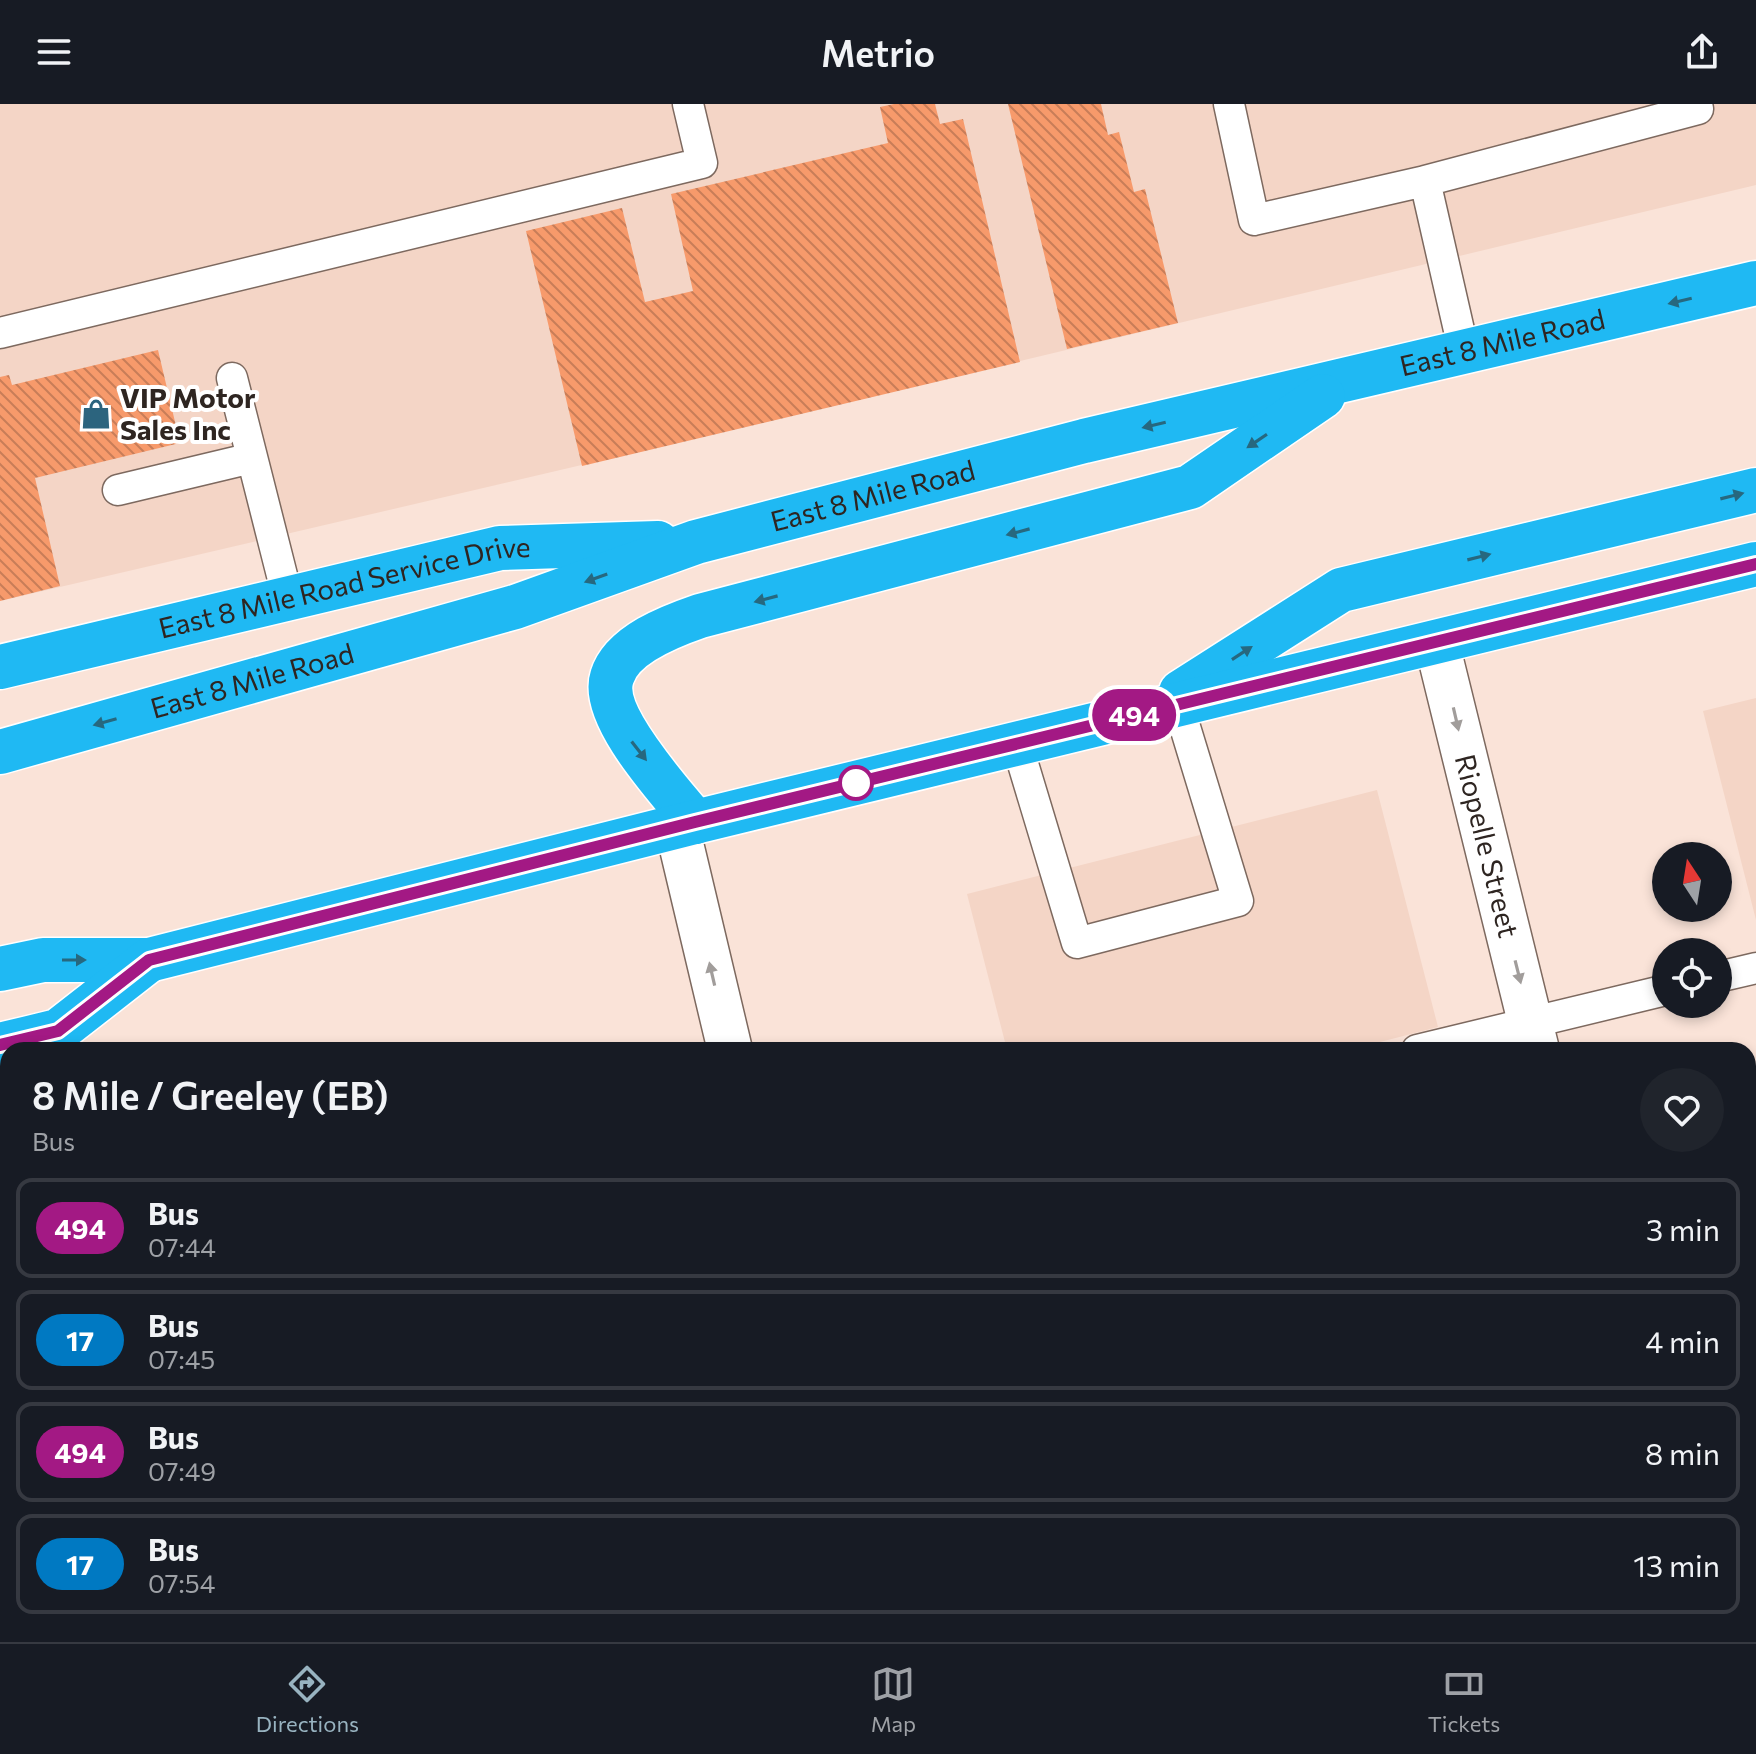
<!DOCTYPE html>
<html lang="en">
<head>
<meta charset="utf-8">
<style>
	body { margin:0; font-family:Commissioner,sans-serif; background:#20242c; color:#f1f3f6; height:100vh; display:flex; flex-direction:column; font-size:30px; white-space:nowrap }
	* { box-sizing:border-box; margin:0 }
	p { font-size:26px; color:#9ea1a6 }
	.icon { flex:none; width:44px; height:44px; fill:none; stroke:currentColor; stroke-width:2; stroke-linecap:round; stroke-linejoin:round }
	.map { position:relative; flex:1; overflow:hidden }
	.drawer { position:absolute; left:0px; top:938px; width:1756px; height:600px; display:flex; flex-direction:column; background:#171b24; border-radius:24px 24px 0 0; box-shadow:0 4px 12px #0003 }
	.drawer>* { flex:none }
	.badge { padding:0 16px; border-radius:26px; font-size:28px; line-height:52px }
	.needle { width:52px; rotate:348deg }
	.controls { position:absolute; left:1652px; top:738px; display:grid; gap:16px }
	.controls a { display:grid; place-items:center; width:80px; height:80px; border-radius:50%; background:#171b24; box-shadow:0 4px 12px #0003; font-size:40px }
	.map>.badge { position:absolute; translate:-50% -50%; box-shadow:0 0 0 4px #fff }
	.round { display:grid; place-items:center; flex:none; width:84px; height:84px; border-radius:42px; background:#20242c }
	.overview { display:flex; align-items:center; justify-content:space-between; height:136px; padding:0 32px }
	h1 { font-size:38px; font-weight:600; line-height:60px }
	ul { padding:0; list-style:none }
	li { display:flex; align-items:center; gap:24px; height:100px; margin:0 16px 12px; padding:0 16px; border:4px solid #363941; border-radius:16px }
	li div { flex:1 }
	li b { display:block; font-size:30px }
	li em { font-style:normal }
	li .badge { min-width:88px; font-weight:700; text-align:center }
	header { display:flex; justify-content:space-between; align-items:center; height:104px; padding:0 32px; background:#171b24; font-size:36px; font-weight:600 }
	.menu { display:flex; justify-content:space-around; align-items:center; height:112px; border-top:2px solid #363941; background:#171b24; font-size:22px; color:#9ea1a6 }
	.menu a { display:grid; justify-items:center; gap:4px }
	.menu .selected { color:#98b3c0 }
	.map>svg:first-child { display:block }
	.built { fill:#f4d5c6 }
	.building { fill:url(#building-back-hatch) }
	.lines { fill:none; stroke-linecap:round; stroke-linejoin:round }
	.lane-casing { stroke:#7d695f; stroke-width:33 }
	.street-casing { stroke:#7d695f; stroke-width:47 }
	.highway-casing { stroke:#fff; stroke-width:47 }
	.lane { stroke:#fff; stroke-width:30 }
	.street { stroke:#fff; stroke-width:44 }
	.highway { stroke:#1fb9f3; stroke-width:44 }
	.oneway { fill:#27687f }
	.oneway2 { fill:#a19d9b }
	.line-casing { stroke:#fff; stroke-width:18 }
	.line { stroke:#a31984; stroke-width:12 }
	.stop-dot { fill:#fff; stroke:#a31984; stroke-width:4 }
	.labels { text-anchor:middle; stroke-width:8; stroke-linejoin:round; paint-order:stroke }
	.street-label { font-size:28px; fill:#2e2521; stroke:#fff }
	.poi-label { font-size:28px; font-weight:bold; fill:#2e2521; stroke:#fff; text-anchor:start }
</style>
</head>
<body>
<header><svg class="icon" aria-label="menu" viewBox="0 0 24 24"><path d="M4 6h16M4 12h16M4 18h16"/></svg>Metrio<svg class="icon" aria-label="share" viewBox="0 0 24 24"><path d="M12 15V3M7 8l5-5 5 5M5 13v7h14v-7"/></svg></header>
<div class="map">
<svg width="1756" height="1538" viewBox="0 0 1756 1538">
	<defs>
		<pattern id="building-back-hatch" width="6" height="6" patternUnits="userSpaceOnUse" patternTransform="scale(2)"><rect width="6" height="6" fill="#f79a6b"/><path d="M-1 5l2 2M0 0l6 6M5-1l2 2" fill="none" stroke="#c87d58"/></pattern>
	</defs>
	<rect width="100%" height="100%" fill="#fae3d8"/>
	<path class="built" d="M 0,0 L 1756,0 L 1756,81 L 774,316 L 0,497 Z
		M 1756,594 L 1756,816 L 1703,607 Z
		M 1377,686 L 1438,923 L 1349,946 L 1007,946 L 967,790 Z"/>
	<path class="building" d="M 894,0 L 935,0 L 940,20 L 963,15 L 1020,258 L 582,362 L 526,127 L 622,104 L 645,198 L 693,187 L 671,90 L 888,39 L 880,3 Z
		M 1008,0 L 1101,0 L 1108,31 L 1119,28 L 1134,88 L 1145,85 L 1178,219 L 1067,245 Z
		M 158,246 L 180,339 L 35,374 L 60,482 L 0,497 L 0,273 L 9,271 L 12,281 Z"/>
	<g class="lines">
		<g class="lane-casing">
			<path id="lane" d="M 1229,0 L 1254,116 L 1425,77 L 1464,248
				M 1425,77 L 1698,5 L 1697,0
				M 0,229 L 702,59 L 688,0
				M 232,274 L 288,495
				M 118,386 L 252,354
				M 1017,640 L 1077,839 L 1238,797 L 1178,600
				M 1718,873 L 1756,864
				M 1417,946 L 1666,886"/>
		</g>
		<g class="street-casing">
			<g id="street">
				<path id="s1" d="M 1437,540 L 1537,946"/>
				<path d="M 677,723 L 730,946"/>
				<path d="M 203,1530 L 205,1538"/>
				<path d="M 876,1530 L 878,1538"/>
				<path d="M 1679,1530 L 1681,1538"/>
			</g>
		</g>
		<g class="highway-casing">
			<g id="highway">
				<path id="s2" d="M 0,563 L 500,444 L 658,439"/>
				<path d="M 1181,588 L 1341,486 L 1756,386"/>
				<path id="s3" d="M 0,648 L 515,503 L 696,438 L 1084,337 L 1756,179"/>
				<path d="M 695,718 C 671,688 599,612 612,573 C 622,540 671,522 700,512 L 1190,383 L 1323,292"/>
				<path d="M 0,865 L 43,856 L 149,856 L 695,718 L 1756,460"/>
				<path d="M 0,941 L 58,927 L 149,856"/>
			</g>
		</g>
		<use href="#lane" class="lane"/>
		<use href="#street" class="street"/>
		<use href="#highway" class="highway"/>
	</g>
	<defs><path id="oneway-solid" d="M-6-.8H1V-3.2L6.5 0L1 3.2V.8H-6Z" transform="scale(2)"/></defs>
	<g class="oneway">
		<use href="#oneway-solid" transform="translate(1680 197) rotate(167)"/>
		<use href="#oneway-solid" transform="translate(1154 321) rotate(167)"/>
		<use href="#oneway-solid" transform="translate(1257 337) rotate(146)"/>
		<use href="#oneway-solid" transform="translate(1732 392) rotate(-14)"/>
		<use href="#oneway-solid" transform="translate(1018 428) rotate(165)"/>
		<use href="#oneway-solid" transform="translate(1479 453) rotate(-14)"/>
		<use href="#oneway-solid" transform="translate(596 474) rotate(160)"/>
		<use href="#oneway-solid" transform="translate(766 495) rotate(165)"/>
		<use href="#oneway-solid" transform="translate(1242 549) rotate(-33)"/>
		<use href="#oneway-solid" transform="translate(105 618) rotate(164)"/>
		<use href="#oneway-solid" transform="translate(639 647) rotate(52)"/>
		<use href="#oneway-solid" transform="translate(74 856)"/>
	</g>
	<g class="oneway2">
		<use href="#oneway-solid" transform="translate(1456 615) rotate(77)"/>
		<use href="#oneway-solid" transform="translate(1518 868) rotate(76)"/>
		<use href="#oneway-solid" transform="translate(712 870) rotate(-103)"/>
	</g>
	<g class="lines">
		<g class="line-casing">
			<path id="line" d="M 0,941 L 58,927 L 149,856 L 695,718 L 1756,460"/>
		</g>
		<use href="#line" class="line"/>
	</g>
	<defs>
		<g id="shop-bare" transform="scale(2.4)"><path d="M-5-2.5h2.3a2.7 3.5 0 0 1 5.4 0H5L5.5 6h-11ZM-1.5-2.5h3a1.5 2.3 0 0 0-3 0Z" fill="#2c647e" stroke="#fff" stroke-width="2.5" paint-order="stroke"/></g>
	</defs>
	<g fill-rule="evenodd">
		<use href="#shop-bare" x="96" y="310"/>
	</g>
	<circle class="stop-dot" cx="856" cy="679" r="16"/>
	<g class="labels">
		<g class="street-label">
			<text dy="10" stroke="none"><textPath href="#s3" startOffset="1558">East 8 Mile Road</textPath></text>
			<text dy="10" stroke="none"><textPath href="#s3" startOffset="910">East 8 Mile Road</textPath></text>
			<text dy="10" stroke="none"><textPath href="#s2" startOffset="354">East 8 Mile Road Service Drive</textPath></text>
			<text dy="10" stroke="none"><textPath href="#s3" startOffset="262">East 8 Mile Road</textPath></text>
			<text dy="10" stroke="none"><textPath href="#s1" startOffset="208">Riopelle Street</textPath></text>
		</g>
		<g class="poi-label">
			<text x="120" y="304">VIP Motor<tspan x="120" dy="32">Sales Inc</tspan></text>
		</g>
	</g>
</svg>
<div class="controls">
<a><svg class="needle" viewBox="-14 -14 28 28"><path d="M0-13l5 13h-10z" fill="#e53935"/><path d="M0 13l5-13h-10z" fill="#9ea1a6"/></svg></a>
<a><svg class="icon" aria-label="locate" viewBox="0 0 24 24"><circle cx="12" cy="12" r="6"/><path d="M12 2v4M12 18v4M2 12h4M18 12h4"/></svg></a>
</div>
<b class="badge" style="left:1134px;top:611px;background:#a31984;color:#fff">494</b>
<section class="drawer">
<div class="overview"><div><h1>8 Mile / Greeley (EB)</h1><p>Bus</p></div><a class="round"><svg class="icon" aria-label="heart" viewBox="0 0 24 24"><path d="M12 20l-8-8c-3-5 5-10 8-4 3-6 11-1 8 4z"/></svg></a></div>
<ul>
<li><span class="badge" style="background:#a31984;color:#fff">494</span><div><b>Bus</b><p>07:44</p></div><em>3 min</em></li>
<li><span class="badge" style="background:#0079c2;color:#fff">17</span><div><b>Bus</b><p>07:45</p></div><em>4 min</em></li>
<li><span class="badge" style="background:#a31984;color:#fff">494</span><div><b>Bus</b><p>07:49</p></div><em>8 min</em></li>
<li><span class="badge" style="background:#0079c2;color:#fff">17</span><div><b>Bus</b><p>07:54</p></div><em>13 min</em></li>
</ul>
</section>
</div>
<nav class="menu">
<a class="selected"><svg class="icon" aria-label="directions" viewBox="0 0 24 24"><path d="M12 3l9 9-9 9-9-9zM9 14v-3h6M13 9l2 2-2 2"/></svg>Directions</a>
<a><svg class="icon" aria-label="map" viewBox="0 0 24 24"><path d="M3 6l6-2 6 2 6-2v14l-6 2-6-2-6 2zM9 4v14M15 6v14"/></svg>Map</a>
<a><svg class="icon" aria-label="tickets" viewBox="0 0 24 24"><path d="M3 7h18v10H3zM15 7v10"/></svg>Tickets</a>
</nav>
</body>
</html>
